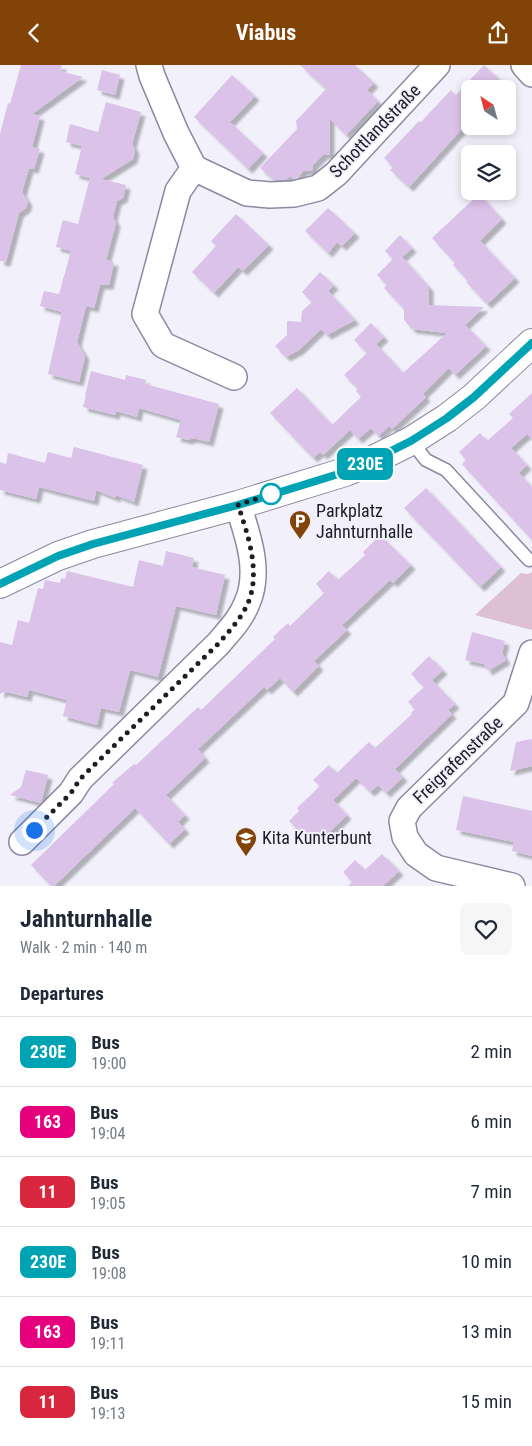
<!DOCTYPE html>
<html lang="en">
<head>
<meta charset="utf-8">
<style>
	body { margin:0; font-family:"Roboto Condensed",sans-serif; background:#f6f6f7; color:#1f2937; height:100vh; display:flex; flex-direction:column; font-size:19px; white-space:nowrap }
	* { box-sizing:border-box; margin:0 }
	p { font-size:16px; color:#747a83 }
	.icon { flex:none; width:28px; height:28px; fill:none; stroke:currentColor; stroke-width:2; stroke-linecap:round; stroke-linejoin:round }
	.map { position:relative; height:821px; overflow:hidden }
	.panel { display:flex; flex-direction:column; background:#fff; flex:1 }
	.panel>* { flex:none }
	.badge { padding:0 10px; border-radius:8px; font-size:18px; line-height:32px }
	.needle { width:32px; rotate:324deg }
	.tools { position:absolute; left:461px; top:15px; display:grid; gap:10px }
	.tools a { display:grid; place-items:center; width:55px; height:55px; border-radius:8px; background:#fff; box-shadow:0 2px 8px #0003; font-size:25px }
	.you { position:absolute; width:25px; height:25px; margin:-12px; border:4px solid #fff; border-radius:50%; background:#1a73e8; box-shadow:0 0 0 8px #1a73e833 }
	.map>.badge { position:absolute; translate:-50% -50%; box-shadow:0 0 0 2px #fff }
	h2 { padding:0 20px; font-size:19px; line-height:45px }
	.round { display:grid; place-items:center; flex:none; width:52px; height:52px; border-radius:8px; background:#f6f6f7 }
	.overview { display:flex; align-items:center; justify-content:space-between; height:85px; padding:0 20px }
	h1 { font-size:24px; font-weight:700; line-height:38px }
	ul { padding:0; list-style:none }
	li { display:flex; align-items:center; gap:15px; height:70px; padding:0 20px; border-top:1px solid #e0e1e3 }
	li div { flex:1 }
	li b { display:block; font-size:19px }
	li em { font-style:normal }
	li .badge { min-width:55px; font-weight:700; text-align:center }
	header { display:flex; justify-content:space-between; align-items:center; height:65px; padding:0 20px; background:#824306; color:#fff; font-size:22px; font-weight:700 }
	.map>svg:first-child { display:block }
	.green { fill:#ddc0d3 }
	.building { fill:#dbc2e9; filter:url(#shadow) }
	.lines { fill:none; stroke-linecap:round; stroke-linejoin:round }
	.service-casing { stroke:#8b8aa2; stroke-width:15 }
	.minor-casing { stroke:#8b8aa2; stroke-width:28 }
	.tertiary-casing { stroke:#8b8aa2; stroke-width:30 }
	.service { stroke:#fff; stroke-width:12 }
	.minor { stroke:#fff; stroke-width:25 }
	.tertiary { stroke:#fff; stroke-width:28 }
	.line-casing { stroke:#fff; stroke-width:11 }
	.line { stroke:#00a3b4; stroke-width:8 }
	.walk { stroke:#1d1d26; stroke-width:5; stroke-dasharray:0 9 }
	.stop-dot { fill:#fff; stroke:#00a3b4; stroke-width:2.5 }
	.labels { text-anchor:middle; stroke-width:4; stroke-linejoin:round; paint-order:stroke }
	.street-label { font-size:18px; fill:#1d1d26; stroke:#f1f0fb }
	.poi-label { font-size:18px; fill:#1d1d26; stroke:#f1f0fb; text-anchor:start }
</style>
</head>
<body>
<header><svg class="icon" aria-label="back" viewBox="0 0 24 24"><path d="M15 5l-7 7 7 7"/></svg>Viabus<svg class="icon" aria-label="share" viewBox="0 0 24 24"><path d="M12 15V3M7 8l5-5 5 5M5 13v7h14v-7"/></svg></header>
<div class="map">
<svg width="532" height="821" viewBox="0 0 532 821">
	<defs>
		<filter id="shadow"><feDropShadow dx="4.5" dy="4.5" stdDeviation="1" flood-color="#0004"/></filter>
	</defs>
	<rect width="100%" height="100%" fill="#f1f0fb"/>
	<path class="green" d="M 532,507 L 532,565 L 475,550 L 521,508 L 528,509 Z"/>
	<path class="building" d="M 21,0 L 62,0 L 60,6 L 83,12 L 32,49 L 40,51 L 32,82 L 40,84 L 34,104 L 29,103 L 22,127 L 28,137 L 26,143 L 19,148 L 6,197 L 0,196 L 0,69 L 8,38 L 10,39 Z
		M 300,0 L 355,0 L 374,18 L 367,25 L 378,36 L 346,70 L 330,54 L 330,90 L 324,89 L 313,100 L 313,105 L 303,106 L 297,114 L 294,114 L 290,111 L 286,115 L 274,115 L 260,103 L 297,64 L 296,56 L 326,24 Z
		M 484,0 L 510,24 L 470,24 L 470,55 L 409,122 L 390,105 L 393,102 L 384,93 L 419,56 L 421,57 L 451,25 L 456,30 Z
		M 102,5 L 120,10 L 115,30 L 97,25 Z
		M 232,10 L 255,31 L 230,57 L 263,88 L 248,104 L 194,52 Z
		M 106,37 L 141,47 L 132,79 L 135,85 L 133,94 L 101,114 L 126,120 L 123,133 L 117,136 L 113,152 L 116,158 L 106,195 L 114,197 L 109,220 L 100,220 L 94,243 L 86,241 L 77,277 L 85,291 L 79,317 L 48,309 L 62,247 L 40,241 L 44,226 L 59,229 L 71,186 L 56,182 L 59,169 L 63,155 L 78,159 L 90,113 L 75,109 L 82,81 L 66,77 L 70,59 L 98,67 Z
		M 479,129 L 502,154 L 480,176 L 515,213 L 487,239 L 466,217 L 468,216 L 453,200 L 455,198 L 432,173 Z
		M 328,143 L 355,168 L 342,181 L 337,177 L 328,188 L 305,166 Z
		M 236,149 L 269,180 L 243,206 L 238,202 L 214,228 L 192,207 L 216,181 L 211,176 Z
		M 400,170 L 412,183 L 402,192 L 429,222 L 429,240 L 484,242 L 465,260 L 486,281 L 455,310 L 449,303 L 423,329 L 426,332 L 392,364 L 389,361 L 378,371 L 371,363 L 358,374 L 350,365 L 323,390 L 320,387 L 313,393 L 270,348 L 297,323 L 332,360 L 361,332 L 356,326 L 358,324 L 344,310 L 372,283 L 367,288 L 354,275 L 371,258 L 384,272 L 376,279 L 403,308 L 447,268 L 412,264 L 404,255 L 404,244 L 384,223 L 387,220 L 377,210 L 393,194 L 385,186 Z
		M 320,207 L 334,220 L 328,226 L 355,255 L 327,270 L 321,264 L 299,285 L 286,292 L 275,281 L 287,270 L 287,256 L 301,257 L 302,246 L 312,237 L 302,227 Z
		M 91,306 L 125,315 L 126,310 L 146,315 L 145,319 L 219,339 L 209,377 L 193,373 L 188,375 L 176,372 L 181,355 L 139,343 L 137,352 L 116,346 L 115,350 L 83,342 L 86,330 L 85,330 Z
		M 532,328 L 532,374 L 527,369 L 511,383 L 527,400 L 519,408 L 532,422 L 532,475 L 462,399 L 466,395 L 459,387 L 480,368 L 487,376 L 513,353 L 509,349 Z
		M 74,382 L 143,400 L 134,437 L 116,430 L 116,433 L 96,425 L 94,436 L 39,422 L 36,434 L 0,425 L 0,397 L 6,399 L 8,388 L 45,398 L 48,387 L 71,393 Z
		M 426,423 L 501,502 L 480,522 L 404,443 Z
		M 380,470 L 411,500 L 393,518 L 390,515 L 342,560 L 347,565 L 314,596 L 319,601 L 293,627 L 280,613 L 267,625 L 264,622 L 198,684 L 205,693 L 166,730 L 185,750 L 178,757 L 185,764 L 169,779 L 135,743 L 54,821 L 51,821 L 31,800 L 114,719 L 112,718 L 134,699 L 136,700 L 198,642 L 201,645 L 275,574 L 273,572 L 288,558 L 290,561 L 324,528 L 316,519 L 329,506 L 338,515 L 365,490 L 363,487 Z
		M 166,486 L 194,493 L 192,502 L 225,510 L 216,550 L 176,541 L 158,612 L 130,605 L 119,647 L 101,643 L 97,660 L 63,651 L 67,635 L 29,625 L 27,632 L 6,627 L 5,626 L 0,629 L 0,577 L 12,580 L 18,555 L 29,558 L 38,523 L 43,524 L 45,515 L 60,518 L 61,513 L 65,514 L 67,506 L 133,522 L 139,495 L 163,501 Z
		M 472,567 L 505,576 L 502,588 L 506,595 L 488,606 L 484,599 L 465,595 Z
		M 429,591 L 443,605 L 432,615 L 455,639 L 448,645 L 452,649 L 395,704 L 403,712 L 386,728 L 378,720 L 370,727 L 356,713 L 333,735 L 347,750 L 320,776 L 313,768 L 306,774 L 289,756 L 299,746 L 297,743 L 320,721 L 313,715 L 329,700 L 337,708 L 369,677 L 375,683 L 412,649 L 411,648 L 415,644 L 408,637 L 424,622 L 411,609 Z
		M 532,674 L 532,701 L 510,706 L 516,677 Z
		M 26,705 L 48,710 L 41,738 L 10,730 L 21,722 Z
		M 463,731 L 532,746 L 532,791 L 512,786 L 514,777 L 456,765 Z
		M 382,789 L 399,806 L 383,821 L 348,821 L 352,817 L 343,807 L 355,795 L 365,805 Z"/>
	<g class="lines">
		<g class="service-casing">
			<path id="service" d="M 411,376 L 426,395 L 446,405 L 529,495"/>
		</g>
		<g class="minor-casing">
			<path id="minor" d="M 149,0 L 152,11 L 176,68 L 194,103 L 247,128 L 270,130 L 294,129 L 318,123 L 336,109 L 437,0
				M 524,0 L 532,9
				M 194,103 L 178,126 L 145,249 L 163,280 L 234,312
				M 22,777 L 71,728 L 80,714 L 218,579 C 229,566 241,554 247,538 C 261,507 248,471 238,440
				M 512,821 L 436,803 L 416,789 L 405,772 L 402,756 L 409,743 L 516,638 L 532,588"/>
		</g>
		<g class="tertiary-casing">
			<path id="tertiary" d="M 0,519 L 58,491 L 93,479 L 238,440 L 345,407 L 365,399 L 411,376 L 447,353 L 474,332 L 532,278"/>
		</g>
		<use href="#service" class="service"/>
		<use href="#minor" class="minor"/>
		<use href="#tertiary" class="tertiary"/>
	</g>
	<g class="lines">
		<g class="line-casing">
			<path id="line" d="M 0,519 L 58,491 L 93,479 L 238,440 L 345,407 L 365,399 L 411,376 L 447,353 L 474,332 L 532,278"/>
		</g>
		<use href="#line" class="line"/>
		<path class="walk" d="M 34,765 L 71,728 L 80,714 L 218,579 C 229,566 241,554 248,538 C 261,507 248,470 238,440 L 271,429"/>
	</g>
	<defs>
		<g id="parking-pin" transform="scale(1.125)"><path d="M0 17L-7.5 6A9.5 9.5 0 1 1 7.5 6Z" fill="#824306" stroke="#f1f0fb"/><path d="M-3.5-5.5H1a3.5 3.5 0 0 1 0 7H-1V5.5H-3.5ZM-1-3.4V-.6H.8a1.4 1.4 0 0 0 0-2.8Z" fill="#fff"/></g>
		<g id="school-pin" transform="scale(1.125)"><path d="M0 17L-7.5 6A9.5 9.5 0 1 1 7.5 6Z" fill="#824306" stroke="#f1f0fb"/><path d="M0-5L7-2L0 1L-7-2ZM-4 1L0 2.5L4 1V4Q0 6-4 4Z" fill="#fff"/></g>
	</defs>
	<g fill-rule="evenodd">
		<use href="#parking-pin" x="300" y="456"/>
		<use href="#school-pin" x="246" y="773"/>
	</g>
	<circle class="stop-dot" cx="271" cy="429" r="10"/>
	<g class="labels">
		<g class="street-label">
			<text transform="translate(375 66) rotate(-46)" y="6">Schottlandstraße</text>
			<text transform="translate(458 695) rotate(-44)" y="6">Freigrafenstraße</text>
		</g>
		<g class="poi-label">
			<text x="316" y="452">Parkplatz<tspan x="316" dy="21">Jahnturnhalle</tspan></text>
			<text x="262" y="779">Kita Kunterbunt</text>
		</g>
	</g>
</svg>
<div class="tools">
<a><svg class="needle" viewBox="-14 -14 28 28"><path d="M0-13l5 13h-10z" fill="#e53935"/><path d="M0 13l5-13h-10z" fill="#747a83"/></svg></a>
<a><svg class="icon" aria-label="layers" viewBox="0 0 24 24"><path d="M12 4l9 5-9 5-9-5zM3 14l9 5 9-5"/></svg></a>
</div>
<div class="you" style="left:34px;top:765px"></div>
<b class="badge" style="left:365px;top:399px;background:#00a3b4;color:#fff">230E</b>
</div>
<section class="panel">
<div class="overview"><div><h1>Jahnturnhalle</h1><p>Walk · 2 min · 140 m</p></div><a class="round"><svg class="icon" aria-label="heart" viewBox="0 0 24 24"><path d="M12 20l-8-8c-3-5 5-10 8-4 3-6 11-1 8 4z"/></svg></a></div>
<h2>Departures</h2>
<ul>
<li><span class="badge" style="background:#00a3b4;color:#fff">230E</span><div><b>Bus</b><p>19:00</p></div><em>2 min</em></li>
<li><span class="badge" style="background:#e6007e;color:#fff">163</span><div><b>Bus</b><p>19:04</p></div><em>6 min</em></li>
<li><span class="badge" style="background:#d7263d;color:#fff">11</span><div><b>Bus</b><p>19:05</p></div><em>7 min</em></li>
<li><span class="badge" style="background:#00a3b4;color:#fff">230E</span><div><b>Bus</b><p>19:08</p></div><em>10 min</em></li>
<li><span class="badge" style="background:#e6007e;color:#fff">163</span><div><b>Bus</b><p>19:11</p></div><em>13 min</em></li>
<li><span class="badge" style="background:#d7263d;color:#fff">11</span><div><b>Bus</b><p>19:13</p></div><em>15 min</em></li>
</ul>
</section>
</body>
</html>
